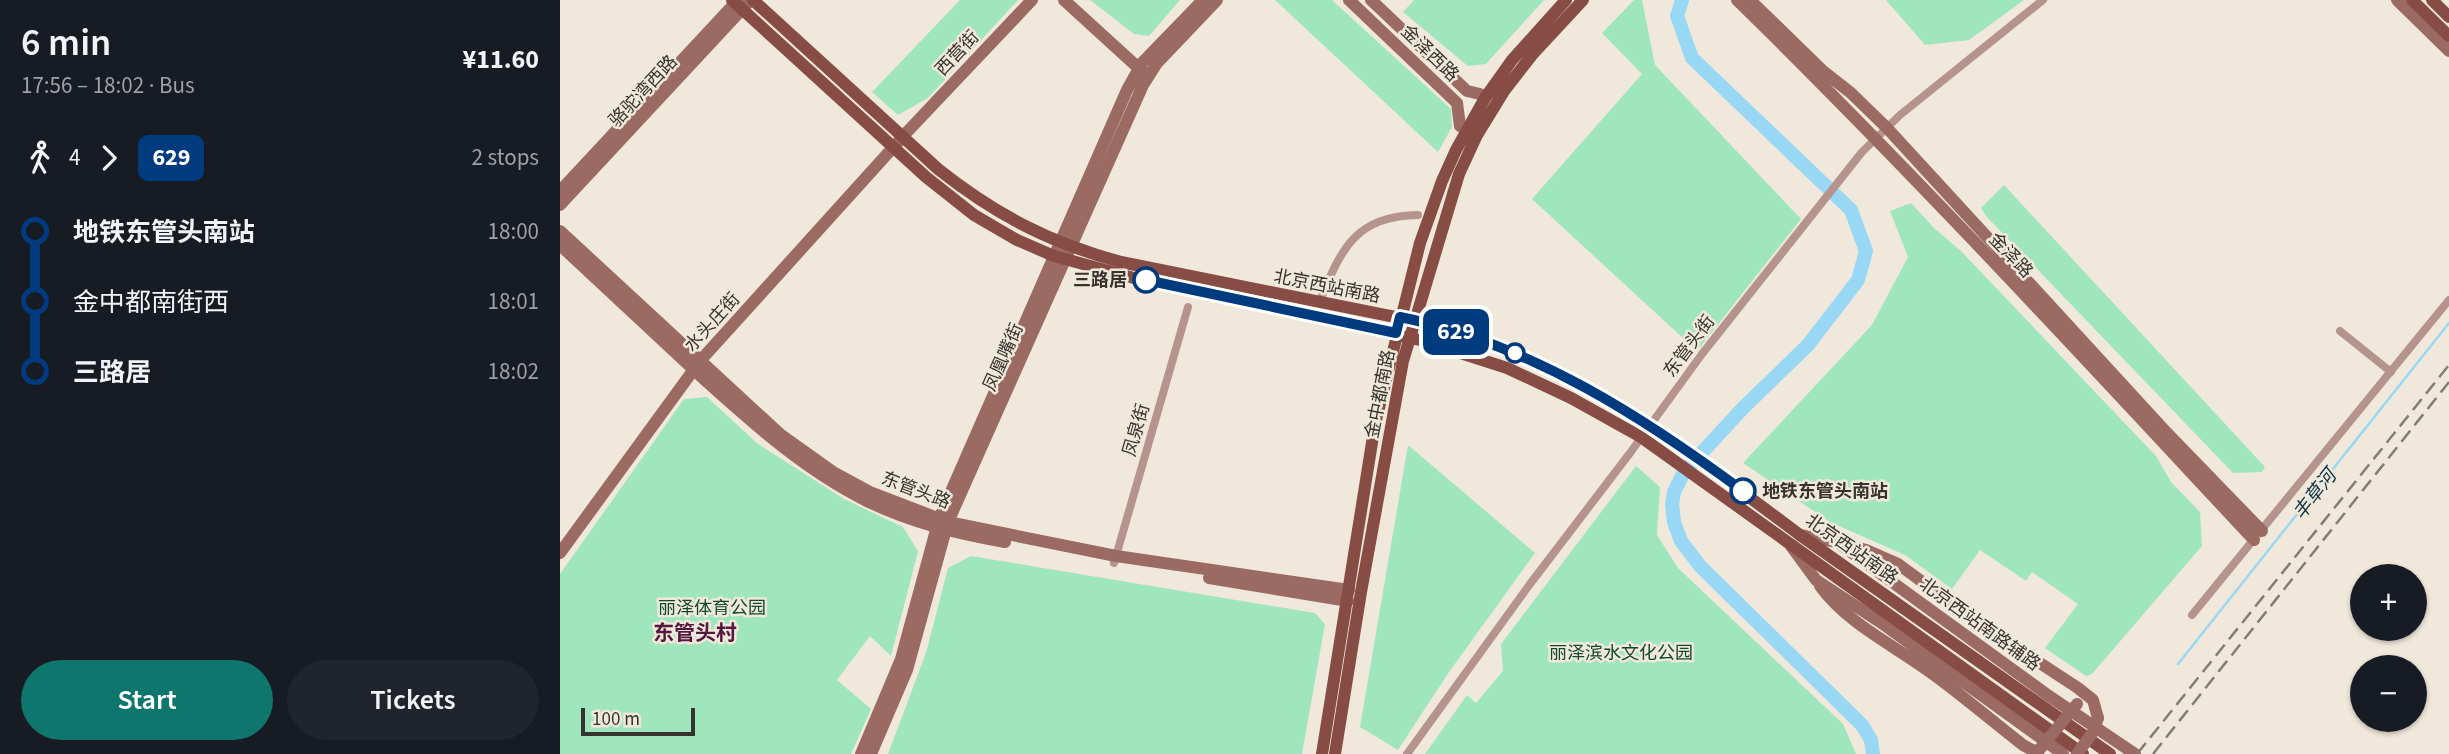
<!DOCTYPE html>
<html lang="en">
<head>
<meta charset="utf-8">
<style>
	body { margin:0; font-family:"Source Sans 3","Noto Sans SC",sans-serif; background:#20242c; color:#f1f3f6; height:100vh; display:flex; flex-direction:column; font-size:26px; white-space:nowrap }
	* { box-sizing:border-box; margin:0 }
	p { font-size:23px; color:#9ea1a6 }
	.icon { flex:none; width:38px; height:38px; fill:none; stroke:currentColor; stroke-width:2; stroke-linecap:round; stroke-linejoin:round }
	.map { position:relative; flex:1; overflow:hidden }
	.details { display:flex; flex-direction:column; background:#171b24; width:560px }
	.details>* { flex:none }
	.badge { padding:0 14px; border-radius:10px; font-size:24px; line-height:46px }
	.buttons { position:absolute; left:1790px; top:564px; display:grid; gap:14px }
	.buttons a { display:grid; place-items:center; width:77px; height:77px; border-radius:50%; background:#171b24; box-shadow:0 2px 5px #0004; font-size:35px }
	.scale { position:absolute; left:21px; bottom:18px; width:114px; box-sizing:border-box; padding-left:7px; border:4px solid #36332e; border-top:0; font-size:19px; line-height:24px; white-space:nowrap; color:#36332e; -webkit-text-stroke:5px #f0e8db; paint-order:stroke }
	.map>.badge { position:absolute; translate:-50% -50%; box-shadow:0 0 0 4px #fff }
	.legs { display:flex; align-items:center; gap:10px; height:77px; padding:0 21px; font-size:23px }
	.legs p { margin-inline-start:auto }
	.headline { display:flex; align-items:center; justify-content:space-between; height:119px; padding:0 21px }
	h1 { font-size:38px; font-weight:600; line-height:52px }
	.primary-button { display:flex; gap:14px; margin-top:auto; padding:14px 21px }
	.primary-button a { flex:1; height:80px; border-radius:42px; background:#0f766e; color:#fff; font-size:28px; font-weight:600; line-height:80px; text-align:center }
	.primary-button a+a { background:#20242c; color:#f1f3f6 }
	ul { padding:0 21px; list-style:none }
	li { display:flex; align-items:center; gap:24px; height:70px; font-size:26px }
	li i { display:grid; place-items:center; width:10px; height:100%; margin:0 9px; background:currentColor }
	li i::after { content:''; width:18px; height:18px; margin:-9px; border:5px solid; border-radius:50%; background:#171b24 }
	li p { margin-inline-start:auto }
	li:first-child i { background:linear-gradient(#0000 50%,currentColor 0) }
	li:last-child i { background:linear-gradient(currentColor 50%,#0000 0) }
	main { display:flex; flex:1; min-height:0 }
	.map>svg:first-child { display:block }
	.green { fill:#a0e6bd }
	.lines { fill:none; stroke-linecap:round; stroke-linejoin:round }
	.stream { stroke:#98d8f5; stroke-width:2.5 }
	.river { stroke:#98d8f5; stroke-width:14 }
	.street { stroke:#b6948e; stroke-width:8 }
	.secondary { stroke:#9b6a62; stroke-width:12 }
	.primary { stroke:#874c44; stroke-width:12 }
	.rail { stroke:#827d74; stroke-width:2.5; stroke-dasharray:14 7; stroke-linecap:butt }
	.secondary-bridge { stroke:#9b6a62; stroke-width:12 }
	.line-1-casing { stroke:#fff; stroke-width:16 }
	.line-1 { stroke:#003b80; stroke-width:10 }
	.stop-1-dot { fill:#fff; stroke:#003b80; stroke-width:3.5 }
	.labels { text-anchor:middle; stroke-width:5; stroke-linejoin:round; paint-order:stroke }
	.street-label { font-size:18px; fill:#36332e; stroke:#f0e8db }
	.stop-label { font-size:18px; font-weight:bold; fill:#36332e; stroke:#f0e8db; text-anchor:end }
	.park-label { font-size:18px; fill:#114a2f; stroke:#f0e8db }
	.water-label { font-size:19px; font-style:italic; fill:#0d3343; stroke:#f0e8db }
	.quarter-label { font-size:21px; font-weight:bold; fill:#54183f; stroke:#f0e8db }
</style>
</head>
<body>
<main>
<section class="details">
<div class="headline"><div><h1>6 min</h1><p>17:56 – 18:02 · Bus</p></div><b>¥11.60</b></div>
<div class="legs"><svg class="icon" aria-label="walk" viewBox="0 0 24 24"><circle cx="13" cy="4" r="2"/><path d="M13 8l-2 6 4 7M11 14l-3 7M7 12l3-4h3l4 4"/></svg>4<svg class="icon" aria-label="forward" viewBox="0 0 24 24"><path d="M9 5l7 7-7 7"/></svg><b class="badge" style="background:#003b80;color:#fff">629</b><p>2 stops</p></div>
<ul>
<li><i style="color:#003b80"></i><b>地铁东管头南站</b><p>18:00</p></li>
<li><i style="color:#003b80"></i><span>金中都南街西</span><p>18:01</p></li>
<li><i style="color:#003b80"></i><b>三路居</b><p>18:02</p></li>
</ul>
<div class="primary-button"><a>Start</a><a>Tickets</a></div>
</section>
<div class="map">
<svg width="1889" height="754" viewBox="0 0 1889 754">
	<rect width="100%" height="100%" fill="#f0e8db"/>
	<path class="green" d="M 400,0 L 458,0 L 368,98 L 338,115 L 312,92 Z
		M 530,0 L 620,0 L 589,36 L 574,34 Z
		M 715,0 L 772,0 L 891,109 L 892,127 L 878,152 Z
		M 854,0 L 984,0 L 926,64 L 908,66 L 843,12 Z
		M 1074,0 L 1082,0 L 1095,65 L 1241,219 L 1137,351 L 972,199 L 1082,74 L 1042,33 Z
		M 1326,0 L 1464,0 L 1409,40 L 1365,45 Z
		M 1444,185 L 1705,467 L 1702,472 L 1673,473 L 1426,216 L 1421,208 Z
		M 1351,203 L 1375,229 L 1401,251 L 1596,456 L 1611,482 L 1640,512 L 1642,546 L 1532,674 L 1526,676 L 1485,648 L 1518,604 L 1472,572 L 1466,581 L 1420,550 L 1392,589 L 1345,555 L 1270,522 L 1183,463 L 1312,325 L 1348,257 L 1330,211 Z
		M 147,397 L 198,444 L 284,499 L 343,527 L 358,551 L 331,656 L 310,636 L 277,680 L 311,709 L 291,754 L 0,754 L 0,574 L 124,399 Z
		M 848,445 L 975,553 L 889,672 L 838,750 L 800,727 Z
		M 1076,466 L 1100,487 L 1097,535 L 1118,568 L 1283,724 L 1296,754 L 865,754 L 907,695 L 916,703 L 943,671 L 941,644 Z
		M 411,556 L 755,613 L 765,624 L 742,754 L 328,754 L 366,653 L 388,568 Z"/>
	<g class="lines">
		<path class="stream" d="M 1618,664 L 1889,323"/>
		<path class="river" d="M 1122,0 L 1117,16 L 1132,58 L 1291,210 L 1306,251 L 1298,280 L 1248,345 L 1183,408 L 1124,472 L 1114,492 L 1112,504 L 1114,522 L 1121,541 L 1140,566 L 1302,725 L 1311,740 L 1313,754"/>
		<path class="street" d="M 759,303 C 781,250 794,216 858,215
			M 1780,331 L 1831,372
			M 554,563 L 628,307
			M 1632,615 L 1889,300
			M 847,754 L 970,584 L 1070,453 L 1142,354 L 1302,152 L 1340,115 L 1483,0"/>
		<path class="secondary" d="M 504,0 L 584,73
			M 789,0 L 897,103 L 900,126
			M 811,0 L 907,91 L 920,94
			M 1177,0 C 1355,174 1524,358 1694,540
			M 1190,0 L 1263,71 L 1291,93 L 1327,128 L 1607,433 L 1702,531
			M 1837,0 L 1889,51
			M 0,191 L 178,0
			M 0,205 L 188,3
			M 0,231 L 221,435 L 273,472 L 310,492 L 388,522 L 556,556 L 789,590
			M 0,245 C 48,290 96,335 145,380 C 195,425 246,471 307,501 C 352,523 396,533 445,542
			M 1240,535 L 1277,542 L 1489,696 L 1575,754
			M 1288,545 L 1306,550 L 1338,564 L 1417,622 L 1518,688 L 1533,700 L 1538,718
			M 1231,546 L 1256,580 L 1320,622 L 1503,754
			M 0,553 L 140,361 L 348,131 L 472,0
			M 649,578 L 788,601
			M 1260,586 C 1288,624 1332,644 1370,672 C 1402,695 1432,721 1463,745 L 1474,751 L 1479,750
			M 301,754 L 341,659 L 379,519 L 567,90 L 582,63 L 643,0
			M 311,754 L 347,670 L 388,522 L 583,85 L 597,63 L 657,0"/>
		<path class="primary" d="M 172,0 L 366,177 L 414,215 L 457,240 L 494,256 L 574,278 L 860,340 L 947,368 L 1011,398 L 1081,437 L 1523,754
			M 193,0 L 378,169 C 436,215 490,243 561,262 L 865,323 L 950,351 L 1019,383 L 1110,438 L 1240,535 L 1550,754
			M 1852,0 L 1889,36
			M 1872,0 L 1889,17
			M 762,754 L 815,424 L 860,243 L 882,181 L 896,150 L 925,98 L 952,60 L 1006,0
			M 775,754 L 801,592 L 843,361 L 899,174 L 917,135 L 944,91 L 972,55 L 1023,0"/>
		<path class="rail" d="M 1577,754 L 1889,365
			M 1593,754 L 1889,382"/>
		<path class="secondary-bridge" d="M 1479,750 L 1517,704
			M 1517,754 L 1533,732 L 1538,718"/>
	</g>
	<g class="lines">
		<g class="line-1-casing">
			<path id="line-1" d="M 586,280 L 836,333 L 840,317 L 854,320 C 977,349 1083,417 1183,491"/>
		</g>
		<use href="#line-1" class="line-1"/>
	</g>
	<g class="stop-1-dot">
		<circle cx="586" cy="280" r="12"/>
		<circle cx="955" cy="353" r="9"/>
		<circle cx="1183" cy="491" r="12"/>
	</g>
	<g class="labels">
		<g class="street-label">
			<text transform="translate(397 53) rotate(-47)" y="6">西营街</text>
			<text transform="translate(870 53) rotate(44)" y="6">金泽西路</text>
			<text transform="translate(83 91) rotate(-47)" y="6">骆驼湾西路</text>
			<text transform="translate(1451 255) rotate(46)" y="6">金泽路</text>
			<text transform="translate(767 286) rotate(11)" y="6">北京西站南路</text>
			<text transform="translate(152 322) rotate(-48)" y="6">水头庄街</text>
			<text transform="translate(1129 346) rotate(-53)" y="6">东管头街</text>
			<text transform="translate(443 357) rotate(-66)" y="6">凤凰嘴街</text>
			<text transform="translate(820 394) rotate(-79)" y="6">金中都南路</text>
			<text transform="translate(576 430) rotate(-74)" y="6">凤泉街</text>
			<text transform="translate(356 490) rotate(21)" y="6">东管头路</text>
			<text transform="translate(1292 549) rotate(35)" y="6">北京西站南路</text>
			<text transform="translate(1420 624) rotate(36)" y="6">北京西站南路辅路</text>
		</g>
		<g class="stop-label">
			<text x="567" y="286">三路居</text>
			<text x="1202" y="497" text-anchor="start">地铁东管头南站</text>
		</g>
		<g class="park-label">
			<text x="152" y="614">丽泽体育公园</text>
			<text x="1061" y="659">丽泽滨水文化公园</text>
		</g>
		<g class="water-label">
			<text transform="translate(1754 494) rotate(-52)" y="7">丰草河</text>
		</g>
		<g class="quarter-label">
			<text x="135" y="640">东管头村</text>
		</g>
	</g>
</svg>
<div class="buttons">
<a>+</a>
<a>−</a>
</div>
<div class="scale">100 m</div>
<b class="badge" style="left:896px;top:332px;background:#003b80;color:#fff">629</b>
</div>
</main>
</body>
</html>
